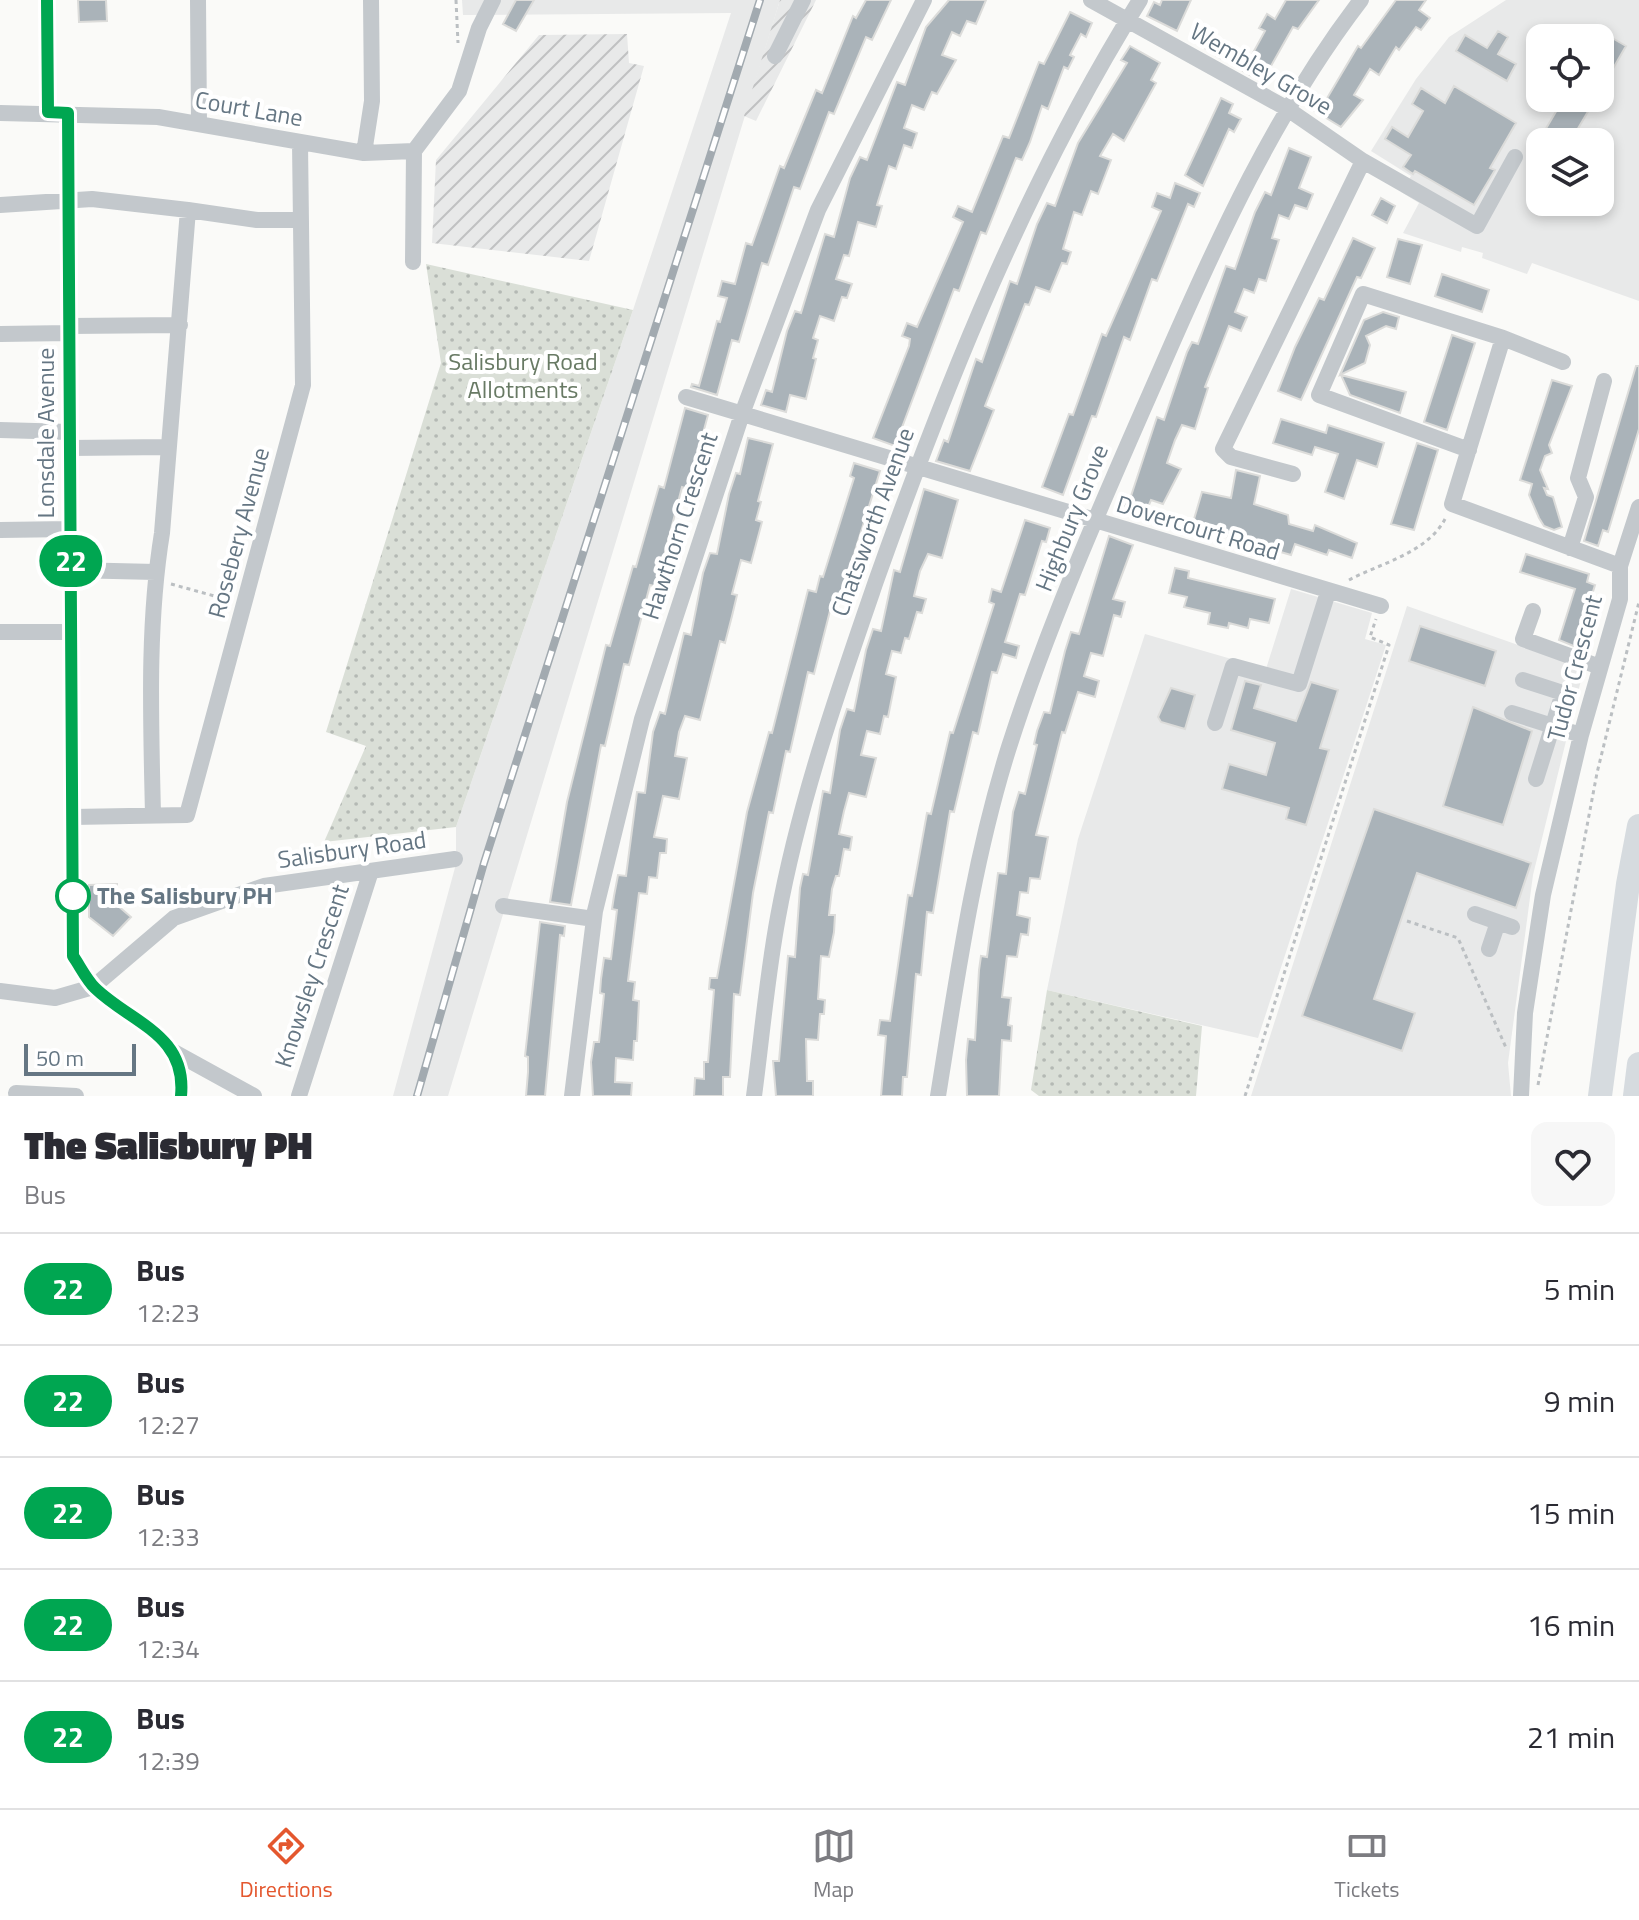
<!DOCTYPE html>
<html lang="en">
<head>
<meta charset="utf-8">
<style>
	body { margin:0; font-family:"Titillium Web",sans-serif; background:#f7f7f7; color:#2b2b33; height:100vh; display:flex; flex-direction:column; font-size:30px; white-space:nowrap }
	* { box-sizing:border-box; margin:0 }
	p { font-size:26px; color:#7c7c81 }
	.icon { flex:none; width:44px; height:44px; fill:none; stroke:currentColor; stroke-width:2; stroke-linecap:round; stroke-linejoin:round }
	.map { position:relative; height:1096px; overflow:hidden }
	.sheet { display:flex; flex-direction:column; background:#fff; flex:1 }
	.sheet>* { flex:none }
	.badge { padding:0 16px; border-radius:26px; font-size:28px; line-height:52px }
	.fabs { position:absolute; left:1526px; top:24px; display:grid; gap:16px }
	.fabs a { display:grid; place-items:center; width:88px; height:88px; border-radius:16px; background:#fff; box-shadow:0 4px 12px #0003; font-size:40px }
	.scale { position:absolute; left:24px; bottom:20px; width:112px; box-sizing:border-box; padding-left:8px; border:4px solid #657683; border-top:0; font-size:22px; line-height:28px; white-space:nowrap; color:#657683; -webkit-text-stroke:6px #fff; paint-order:stroke }
	.map>.badge { position:absolute; translate:-50% -50%; box-shadow:0 0 0 4px #fff }
	.round { display:grid; place-items:center; flex:none; width:84px; height:84px; border-radius:16px; background:#f7f7f7 }
	.head { display:flex; align-items:center; justify-content:space-between; height:136px; padding:0 24px }
	h1 { font-size:38px; font-weight:800; line-height:60px }
	ul { padding:0; list-style:none }
	li { display:flex; align-items:center; gap:24px; height:112px; padding:0 24px; border-top:2px solid #e1e1e2 }
	li div { flex:1 }
	li b { display:block; font-size:30px }
	li em { font-style:normal }
	li .badge { min-width:88px; font-weight:700; text-align:center }
	.dock { display:flex; justify-content:space-around; align-items:center; height:112px; border-top:2px solid #e1e1e2; background:#fff; font-size:22px; color:#7c7c81 }
	.dock a { display:grid; justify-items:center; gap:4px }
	.dock .active { color:#e4572e }
	.map>svg:first-child { display:block }
	.built { fill:#e8e9e9; fill-rule:evenodd }
	.industrial { fill:url(#industrial-furrows) }
	.green { fill:url(#green-dots) }
	.building { fill:#aab3b9; stroke:#dcdcda; stroke-width:2 }
	.lines { fill:none; stroke-linecap:round; stroke-linejoin:round }
	.path { stroke:#bbbfc2; stroke-width:3; stroke-dasharray:4 4; stroke-linecap:butt }
	.minor { stroke:#c3c8cc; stroke-width:16 }
	.highway { stroke:#d6dbdf; stroke-width:24 }
	.rail-casing { stroke:#a2aab0; stroke-width:8 }
	.rail { stroke:#fff; stroke-width:5; stroke-dasharray:15; stroke-linecap:butt }
	.line-casing { stroke:#fff; stroke-width:18 }
	.line { stroke:#00a651; stroke-width:12 }
	.stop-dot { fill:#fff; stroke:#00a651; stroke-width:4 }
	.labels { text-anchor:middle; stroke-width:8; stroke-linejoin:round; paint-order:stroke }
	.street-label { font-size:24px; fill:#657683; stroke:#fff }
	.park-label { font-size:24px; fill:#687a64; stroke:#fff }
	.stop-label { font-size:24px; font-weight:bold; fill:#657683; stroke:#fff; text-anchor:start }
</style>
</head>
<body>
<div class="map">
<svg width="1639" height="1096" viewBox="0 0 1639 1096">
	<defs>
		<pattern id="industrial-furrows" width="10" height="10" patternUnits="userSpaceOnUse" patternTransform="scale(2)"><rect width="10" height="10" fill="#e8e9e9"/><path d="M-1 1l2-2M0 10L10 0M9 11l2-2" fill="none" stroke="#c0c1c2"/></pattern>
		<pattern id="green-dots" width="8" height="8" patternUnits="userSpaceOnUse" patternTransform="scale(2)"><rect width="8" height="8" fill="#dadfd7"/><path d="M2 2h.1M6 6h.1" fill="none" stroke="#b4b9b4" stroke-width="1.8" stroke-linecap="round"/></pattern>
	</defs>
	<rect width="100%" height="100%" fill="#fafaf8"/>
	<path class="built" d="M 462,0 L 780,0 L 448,1096 L 393,1096 L 456,864 L 456,827 L 633,310 L 731,13 L 463,15 Z
		M 1506,0 L 1639,0 L 1639,301 L 1532,263 L 1527,274 L 1482,258 L 1483,253 L 1462,247 L 1461,252 L 1403,233 L 1419,203 L 1401,192 L 1411,176 L 1371,151 L 1416,79 L 1449,37 ZM 1540,38 L 1600,38 L 1600,98 L 1540,98 ZM 1540,142 L 1600,142 L 1600,202 L 1540,202 Z
		M 1291,589 L 1372,613 L 1365,639 L 1386,645 L 1258,1038 L 1047,990 L 1078,839 L 1145,634 L 1266,669 Z
		M 1407,606 L 1584,668 L 1533,875 L 1508,1063 L 1511,1096 L 1251,1096 Z"/>
	<path class="industrial" d="M 780,0 L 816,0 L 756,121 L 744,116 Z
		M 627,34 L 629,63 L 644,66 L 589,261 L 432,243 L 436,160 L 539,35 Z"/>
	<path class="green" d="M 426,264 L 633,310 L 456,827 L 324,842 L 366,746 L 326,732 L 441,363 Z
		M 1047,990 L 1202,1026 L 1196,1096 L 1039,1096 L 1031,1090 Z"/>
	<path class="building" d="M 78,0 L 106,0 L 107,21 L 79,22 Z
		M 516,0 L 534,0 L 516,31 L 503,24 Z
		M 866,0 L 891,0 L 872,40 L 866,37 L 834,114 L 829,112 L 800,189 L 794,187 L 768,265 L 762,263 L 739,342 L 732,340 L 717,395 L 691,387 L 692,384 L 699,386 L 717,321 L 720,322 L 727,298 L 718,296 L 722,281 L 735,284 L 746,243 L 752,245 L 780,166 L 784,168 L 816,90 L 822,93 L 853,16 L 856,18 Z
		M 949,0 L 986,0 L 976,24 L 967,21 L 960,36 L 952,32 L 942,55 L 956,60 L 937,94 L 932,92 L 924,110 L 912,105 L 904,128 L 917,133 L 912,148 L 904,145 L 896,169 L 889,166 L 877,205 L 882,206 L 876,227 L 858,222 L 849,256 L 844,255 L 836,279 L 852,284 L 847,298 L 842,297 L 834,321 L 820,316 L 813,338 L 818,340 L 813,358 L 816,359 L 806,399 L 790,395 L 786,412 L 761,405 L 766,390 L 772,392 L 787,331 L 795,311 L 801,313 L 825,234 L 834,237 L 850,178 L 860,157 L 867,160 L 897,82 L 905,85 L 926,27 Z
		M 1162,0 L 1191,0 L 1177,31 L 1147,16 L 1154,2 L 1160,5 Z
		M 1286,0 L 1319,0 L 1298,29 L 1293,27 L 1262,82 L 1243,71 L 1265,31 L 1259,28 L 1267,14 L 1275,19 Z
		M 1396,0 L 1426,0 L 1419,10 L 1430,18 L 1421,30 L 1416,27 L 1399,50 L 1396,47 L 1379,75 L 1370,69 L 1354,95 L 1363,100 L 1341,127 L 1313,110 L 1321,97 L 1326,100 L 1358,46 L 1361,48 Z
		M 1070,12 L 1092,23 L 1086,37 L 1081,34 L 1070,55 L 1074,57 L 1068,69 L 1064,67 L 1048,109 L 1042,106 L 1030,142 L 1022,160 L 1016,158 L 986,234 L 981,232 L 959,291 L 954,289 L 895,446 L 873,438 L 909,346 L 910,339 L 902,336 L 907,323 L 917,327 L 963,222 L 953,217 L 958,206 L 972,212 L 1003,136 L 1009,138 L 1039,62 L 1044,64 Z
		M 1498,31 L 1508,37 L 1498,54 L 1516,64 L 1507,81 L 1456,51 L 1465,35 L 1487,48 Z
		M 1600,31 L 1626,46 L 1600,91 Z
		M 1206,35 L 1226,47 L 1220,58 L 1200,45 Z
		M 1130,46 L 1160,63 L 1151,80 L 1156,83 L 1124,141 L 1113,134 L 1100,156 L 1111,160 L 1098,194 L 1091,191 L 1082,215 L 1074,212 L 1063,249 L 1071,252 L 1067,264 L 1062,263 L 1050,292 L 1036,287 L 1029,305 L 1025,304 L 985,406 L 994,410 L 970,471 L 936,461 L 944,440 L 948,442 L 976,359 L 982,362 L 1010,281 L 1017,284 L 1037,224 L 1047,203 L 1055,206 L 1078,143 L 1127,63 L 1121,60 Z
		M 1454,86 L 1516,123 L 1490,168 L 1495,170 L 1474,205 L 1415,171 L 1413,174 L 1403,167 L 1411,155 L 1385,139 L 1392,127 L 1408,137 L 1423,111 L 1412,104 L 1421,88 L 1445,103 Z
		M 1221,98 L 1233,104 L 1229,113 L 1241,119 L 1234,132 L 1229,129 L 1203,186 L 1185,175 Z
		M 1564,98 L 1596,98 L 1570,142 L 1538,142 Z
		M 1289,148 L 1311,157 L 1299,188 L 1313,194 L 1307,209 L 1295,205 L 1289,219 L 1279,215 L 1272,238 L 1279,240 L 1266,281 L 1259,279 L 1254,293 L 1244,289 L 1235,312 L 1247,317 L 1241,331 L 1229,326 L 1205,387 L 1208,388 L 1195,429 L 1182,425 L 1175,440 L 1167,463 L 1181,469 L 1163,504 L 1151,500 L 1144,517 L 1120,508 L 1125,494 L 1131,496 L 1157,417 L 1164,420 L 1187,352 L 1192,342 L 1198,344 L 1226,266 L 1235,269 L 1255,212 L 1265,192 L 1271,195 Z
		M 1175,183 L 1200,193 L 1194,207 L 1188,204 L 1157,281 L 1152,279 L 1130,340 L 1124,337 L 1096,417 L 1092,416 L 1063,495 L 1042,487 L 1069,414 L 1073,415 L 1102,334 L 1106,336 L 1161,211 L 1152,207 L 1157,193 L 1170,198 Z
		M 1381,198 L 1395,206 L 1387,223 L 1372,215 Z
		M 1353,238 L 1375,248 L 1361,278 L 1357,277 L 1301,400 L 1278,391 L 1295,347 L 1319,298 L 1324,300 Z
		M 1398,239 L 1422,245 L 1410,284 L 1387,277 Z
		M 1442,274 L 1489,290 L 1482,312 L 1435,296 Z
		M 1383,312 L 1399,317 L 1396,329 L 1386,326 L 1366,336 L 1370,345 L 1365,363 L 1340,375 L 1364,320 Z
		M 1452,335 L 1475,343 L 1447,430 L 1424,422 Z
		M 1636,366 L 1639,366 L 1639,429 L 1608,532 L 1603,530 L 1598,546 L 1584,541 Z
		M 1341,375 L 1406,392 L 1400,413 L 1350,395 Z
		M 1552,380 L 1572,386 L 1549,445 L 1552,453 L 1545,456 L 1540,470 L 1548,489 L 1544,488 L 1547,495 L 1553,497 L 1562,527 L 1554,530 L 1544,526 L 1539,518 L 1529,495 L 1532,484 L 1520,480 Z
		M 685,408 L 708,415 L 688,489 L 682,487 L 661,568 L 654,586 L 650,585 L 629,665 L 624,664 L 605,746 L 601,745 L 571,905 L 550,902 L 567,802 L 606,645 L 610,646 L 633,566 L 636,567 L 659,486 L 664,488 Z
		M 1281,419 L 1326,433 L 1328,425 L 1384,443 L 1377,467 L 1357,460 L 1344,499 L 1325,492 L 1338,454 L 1315,447 L 1312,455 L 1273,443 Z
		M 748,438 L 773,444 L 758,501 L 761,502 L 756,520 L 762,522 L 751,563 L 741,560 L 732,594 L 737,595 L 732,616 L 725,643 L 720,641 L 700,720 L 685,716 L 679,732 L 675,756 L 687,758 L 679,799 L 663,796 L 654,837 L 667,839 L 666,853 L 660,853 L 657,878 L 649,877 L 647,894 L 639,893 L 628,981 L 635,982 L 633,1000 L 639,1001 L 637,1041 L 634,1041 L 633,1060 L 616,1058 L 615,1082 L 632,1083 L 631,1096 L 593,1096 L 591,1062 L 594,1042 L 599,1042 L 604,994 L 600,993 L 601,979 L 604,958 L 611,959 L 617,910 L 612,909 L 614,896 L 618,875 L 626,876 L 637,792 L 645,793 L 653,732 L 660,712 L 665,714 L 684,633 L 691,635 L 703,573 L 710,553 L 717,554 L 729,494 L 736,473 L 740,474 Z
		M 1417,443 L 1438,450 L 1414,530 L 1391,524 Z
		M 854,463 L 880,471 L 841,596 L 834,595 L 814,674 L 808,672 L 790,752 L 786,751 L 773,813 L 769,812 L 753,893 L 740,995 L 734,994 L 730,1077 L 723,1077 L 723,1096 L 694,1096 L 695,1078 L 704,1079 L 704,1062 L 708,1062 L 714,990 L 709,989 L 710,978 L 717,978 L 747,812 L 769,732 L 772,733 L 808,590 L 816,592 L 820,576 L 823,577 L 854,478 L 850,476 Z
		M 1236,470 L 1260,476 L 1254,504 L 1288,515 L 1289,524 L 1313,531 L 1315,525 L 1357,543 L 1352,558 L 1329,550 L 1327,555 L 1295,544 L 1291,555 L 1192,526 L 1202,492 L 1231,498 Z
		M 924,489 L 958,500 L 942,558 L 928,554 L 920,571 L 914,596 L 926,599 L 922,613 L 917,612 L 909,639 L 905,638 L 901,653 L 892,651 L 886,674 L 896,677 L 888,717 L 884,716 L 880,734 L 867,731 L 861,755 L 876,758 L 866,797 L 849,793 L 844,811 L 839,834 L 852,837 L 850,850 L 844,849 L 839,876 L 836,876 L 832,889 L 829,915 L 835,915 L 834,932 L 829,957 L 821,956 L 818,999 L 825,1000 L 824,1014 L 820,1014 L 818,1040 L 806,1039 L 807,1081 L 813,1081 L 813,1096 L 776,1096 L 773,1061 L 779,1061 L 788,956 L 795,957 L 800,888 L 803,874 L 808,875 L 823,791 L 830,793 L 840,730 L 847,709 L 854,711 L 866,650 L 873,629 L 881,631 L 894,570 L 900,572 Z
		M 1025,520 L 1050,528 L 1046,542 L 1042,541 L 1025,595 L 1020,594 L 1005,642 L 1019,646 L 1016,658 L 1003,654 L 997,673 L 992,672 L 978,734 L 973,732 L 954,812 L 950,811 L 933,913 L 927,912 L 921,975 L 916,974 L 907,1077 L 903,1077 L 902,1096 L 881,1096 L 886,1036 L 878,1035 L 880,1020 L 890,1021 L 908,895 L 912,896 L 927,813 L 931,814 L 950,732 L 953,733 L 994,604 L 989,602 L 992,589 L 1001,592 Z
		M 1109,536 L 1133,545 L 1113,599 L 1125,602 L 1121,617 L 1114,615 L 1103,656 L 1091,653 L 1084,676 L 1099,681 L 1095,697 L 1078,692 L 1065,733 L 1062,732 L 1036,835 L 1048,837 L 1040,879 L 1030,878 L 1028,893 L 1020,892 L 1017,915 L 1030,918 L 1028,935 L 1021,934 L 1017,957 L 1007,956 L 1002,997 L 1011,998 L 1008,1025 L 1012,1026 L 1011,1041 L 1002,1040 L 999,1096 L 967,1096 L 966,1060 L 968,1039 L 975,1040 L 979,970 L 981,956 L 987,957 L 998,873 L 1006,874 L 1013,812 L 1019,792 L 1025,794 L 1037,745 L 1034,744 L 1037,731 L 1044,712 L 1050,713 L 1065,651 L 1071,632 L 1079,634 Z
		M 1526,554 L 1589,574 L 1587,582 L 1595,585 L 1576,647 L 1559,640 L 1575,589 L 1520,572 Z
		M 1175,568 L 1189,571 L 1188,578 L 1275,599 L 1269,623 L 1250,619 L 1248,628 L 1229,623 L 1228,628 L 1208,624 L 1210,613 L 1184,607 L 1187,597 L 1169,593 Z
		M 1420,626 L 1496,651 L 1485,686 L 1409,661 Z
		M 1245,681 L 1261,685 L 1254,708 L 1296,721 L 1311,682 L 1338,690 L 1320,748 L 1329,750 L 1306,825 L 1286,819 L 1289,808 L 1222,789 L 1229,764 L 1266,775 L 1275,743 L 1231,730 Z
		M 1171,688 L 1195,695 L 1185,729 L 1161,722 L 1158,717 Z
		M 1473,707 L 1532,731 L 1503,825 L 1443,806 Z
		M 1374,809 L 1531,863 L 1516,908 L 1417,873 L 1374,999 L 1415,1013 L 1402,1051 L 1302,1016 Z
		M 117,884 L 117,905 L 131,917 L 113,936 L 89,917 L 89,885 Z
		M 540,922 L 565,926 L 564,936 L 560,935 L 545,1096 L 526,1096 L 528,1072 L 528,1057 L 525,1056 Z"/>
	<g class="lines">
		<path class="path" d="M 456,0 L 458,43
			M 1349,580 C 1381,563 1427,553 1445,519
			M 171,584 L 229,600
			M 1407,921 L 1458,938 L 1507,1050
			M 1538,1085 L 1597,773 L 1639,602
			M 1245,1096 L 1389,645 L 1370,637 L 1376,619"/>
		<path class="minor" d="M 47,0 L 48,112
			M 198,0 L 199,123
			M 1091,0 L 1286,108 L 1363,161 L 1477,226 L 1515,157
			M 775,56 L 803,0
			M 0,113 L 158,117 L 364,153 L 414,151 L 459,91 L 479,28 L 493,0
			M 68,113 L 73,956 C 80,966 86,979 95,988 C 131,1023 187,1034 181,1096
			M 364,153 L 372,101 L 371,0
			M 0,205 L 92,199 L 188,210 L 162,533 C 147,626 151,721 153,815
			M 188,210 L 257,220 L 301,220
			M 413,262 L 414,151
			M 70,326 L 180,325
			M 0,334 L 70,333
			M 1563,362 L 1503,338 L 1452,504 L 1620,566
			M 686,397 L 1381,606
			M 0,430 L 70,432
			M 70,448 L 168,447
			M 1469,450 L 1319,395 L 1363,294 L 1503,338
			M 1293,474 L 1231,457 L 1223,449 L 1363,161
			M 0,530 L 70,529
			M 1570,548 L 1586,497 L 1578,478 L 1604,381
			M 71,570 L 156,572
			M 1533,611 L 1523,639 L 1600,667
			M 0,632 L 71,632
			M 1523,680 L 1563,693 L 1536,779
			M 1512,713 L 1581,735
			M 1215,723 L 1233,666 L 1299,684 L 1328,592
			M 72,817 L 187,815 L 303,385 L 300,143
			M 503,906 L 594,919
			M 1475,914 L 1512,927
			M 1489,949 L 1498,922
			M 0,991 L 55,998 L 93,987 L 174,918 L 264,886 L 455,859
			M 174,1052 L 254,1096
			M 16,1093 L 76,1096
			M 299,1096 L 371,871
			M 572,1096 L 595,911 L 642,719 L 742,414 L 818,210 L 924,0
			M 754,1096 C 762,1036 767,976 778,917 C 799,802 838,691 876,581 C 947,381 1027,181 1140,0
			M 938,1096 C 957,978 973,861 1009,747 C 1050,619 1106,494 1160,371 C 1216,242 1275,112 1361,0
			M 1521,1096 L 1525,1013 L 1543,895 L 1581,735 L 1620,599 L 1620,566 L 1639,507"/>
		<path class="highway" d="M 1600,1096 L 1628,884 L 1639,826
			M 1635,1096 L 1639,1064"/>
		<g class="rail-casing">
			<path id="rail" d="M 417,1096 L 484,863 L 760,0"/>
		</g>
		<use href="#rail" class="rail"/>
	</g>
	<g class="lines">
		<g class="line-casing">
			<path id="line" d="M 47,0 L 48,112 L 68,113 L 73,956 C 80,966 86,979 95,988 C 131,1023 187,1034 181,1096"/>
		</g>
		<use href="#line" class="line"/>
	</g>
	<circle class="stop-dot" cx="73" cy="896" r="16"/>
	<g class="labels">
		<g class="street-label">
			<text transform="translate(1261 69) rotate(30)" y="8">Wembley Grove</text>
			<text transform="translate(249 109) rotate(10)" y="8">Court Lane</text>
			<text transform="translate(46 433) rotate(-90)" y="8">Lonsdale Avenue</text>
			<text transform="translate(1072 518) rotate(-68)" y="8">Highbury Grove</text>
			<text transform="translate(873 522) rotate(-70)" y="8">Chatsworth Avenue</text>
			<text transform="translate(680 526) rotate(-72)" y="8">Hawthorn Crescent</text>
			<text transform="translate(1198 528) rotate(17)" y="8">Dovercourt Road</text>
			<text transform="translate(239 533) rotate(-75)" y="8">Rosebery Avenue</text>
			<text transform="translate(1575 668) rotate(-75)" y="8">Tudor Crescent</text>
			<text transform="translate(352 850) rotate(-8)" y="8">Salisbury Road</text>
			<text transform="translate(312 976) rotate(-72)" y="8">Knowsley Crescent</text>
		</g>
		<g class="park-label">
			<text x="523" y="370">Salisbury Road<tspan x="523" dy="28">Allotments</tspan></text>
		</g>
		<g class="stop-label">
			<text x="97" y="904">The Salisbury PH</text>
		</g>
	</g>
</svg>
<div class="fabs">
<a><svg class="icon" aria-label="locate" viewBox="0 0 24 24"><circle cx="12" cy="12" r="6"/><path d="M12 2v4M12 18v4M2 12h4M18 12h4"/></svg></a>
<a><svg class="icon" aria-label="layers" viewBox="0 0 24 24"><path d="M12 4l9 5-9 5-9-5zM3 14l9 5 9-5"/></svg></a>
</div>
<div class="scale">50 m</div>
<b class="badge" style="left:71px;top:561px;background:#00a651;color:#fff">22</b>
</div>
<section class="sheet">
<div class="head"><div><h1>The Salisbury PH</h1><p>Bus</p></div><a class="round"><svg class="icon" aria-label="heart" viewBox="0 0 24 24"><path d="M12 20l-8-8c-3-5 5-10 8-4 3-6 11-1 8 4z"/></svg></a></div>
<ul>
<li><span class="badge" style="background:#00a651;color:#fff">22</span><div><b>Bus</b><p>12:23</p></div><em>5 min</em></li>
<li><span class="badge" style="background:#00a651;color:#fff">22</span><div><b>Bus</b><p>12:27</p></div><em>9 min</em></li>
<li><span class="badge" style="background:#00a651;color:#fff">22</span><div><b>Bus</b><p>12:33</p></div><em>15 min</em></li>
<li><span class="badge" style="background:#00a651;color:#fff">22</span><div><b>Bus</b><p>12:34</p></div><em>16 min</em></li>
<li><span class="badge" style="background:#00a651;color:#fff">22</span><div><b>Bus</b><p>12:39</p></div><em>21 min</em></li>
</ul>
</section>
<nav class="dock">
<a class="active"><svg class="icon" aria-label="directions" viewBox="0 0 24 24"><path d="M12 3l9 9-9 9-9-9zM9 14v-3h6M13 9l2 2-2 2"/></svg>Directions</a>
<a><svg class="icon" aria-label="map" viewBox="0 0 24 24"><path d="M3 6l6-2 6 2 6-2v14l-6 2-6-2-6 2zM9 4v14M15 6v14"/></svg>Map</a>
<a><svg class="icon" aria-label="tickets" viewBox="0 0 24 24"><path d="M3 7h18v10H3zM15 7v10"/></svg>Tickets</a>
</nav>
</body>
</html>
